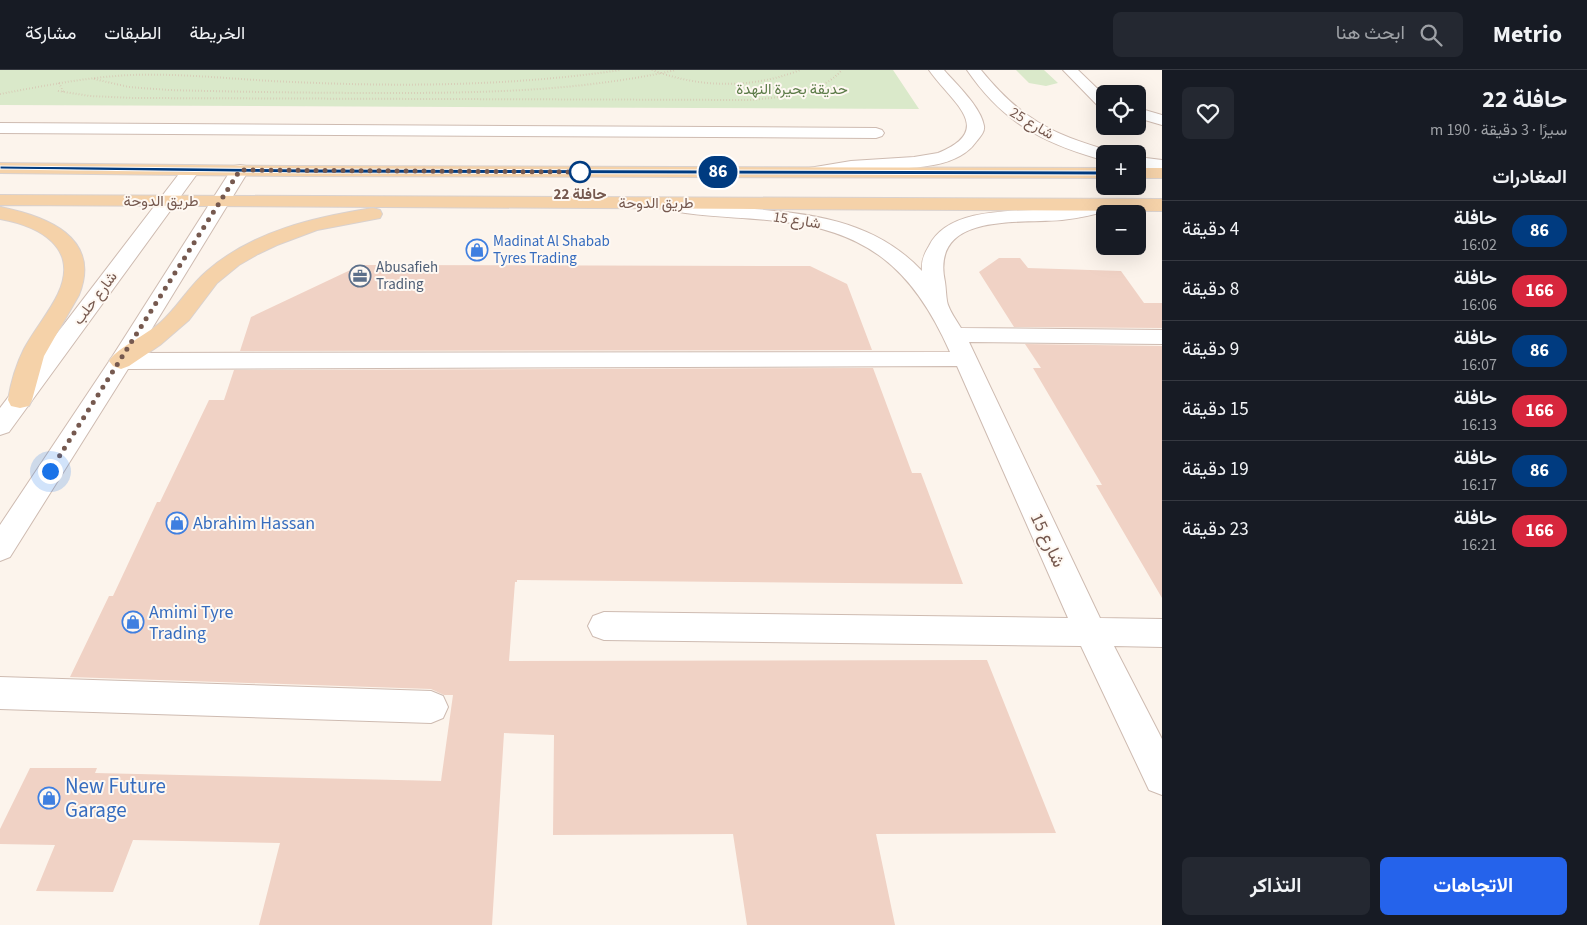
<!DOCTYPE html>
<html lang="ar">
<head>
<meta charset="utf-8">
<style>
	body { margin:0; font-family:"Source Sans 3",Vazirmatn,sans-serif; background:#242831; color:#f1f3f6; direction:rtl; height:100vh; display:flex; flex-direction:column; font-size:19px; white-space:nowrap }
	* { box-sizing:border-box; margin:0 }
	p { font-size:16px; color:#9ea1a6 }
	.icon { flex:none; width:28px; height:28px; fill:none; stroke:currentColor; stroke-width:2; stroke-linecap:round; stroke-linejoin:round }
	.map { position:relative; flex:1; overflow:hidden; direction:ltr }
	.side { display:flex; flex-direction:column; background:#171b24; width:425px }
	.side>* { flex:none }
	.badge { padding:0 10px; border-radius:16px; font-size:18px; line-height:32px }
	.fabs { position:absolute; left:1096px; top:15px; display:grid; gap:10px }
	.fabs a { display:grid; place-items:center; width:50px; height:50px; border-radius:8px; background:#171b24; box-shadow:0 5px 20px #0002; font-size:25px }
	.you { position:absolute; width:25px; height:25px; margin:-12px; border:4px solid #fff; border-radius:50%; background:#1a73e8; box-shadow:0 0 0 8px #1a73e833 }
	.map>.badge { position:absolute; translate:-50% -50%; box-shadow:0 0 0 2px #fff }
	h2 { padding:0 20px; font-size:19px; line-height:45px }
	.round { display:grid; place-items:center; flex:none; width:52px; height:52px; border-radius:8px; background:#242831 }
	.summary { display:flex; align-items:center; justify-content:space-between; height:85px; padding:0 20px }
	h1 { font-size:24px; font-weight:700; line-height:38px }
	.primary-button { display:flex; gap:10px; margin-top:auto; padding:10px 20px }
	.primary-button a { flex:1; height:58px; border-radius:8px; background:#2563eb; color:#fff; font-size:20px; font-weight:700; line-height:58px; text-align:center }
	.primary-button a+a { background:#242831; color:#f1f3f6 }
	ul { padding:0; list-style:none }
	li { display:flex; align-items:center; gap:15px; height:60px; padding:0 20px; border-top:1px solid #363941 }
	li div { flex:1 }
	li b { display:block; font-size:19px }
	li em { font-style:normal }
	li .badge { min-width:55px; font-weight:700; text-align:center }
	header { display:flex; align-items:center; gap:30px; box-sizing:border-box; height:70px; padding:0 25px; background:#171b24; border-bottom:1px solid #363941 }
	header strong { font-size:24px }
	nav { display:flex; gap:28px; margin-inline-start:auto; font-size:18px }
	.search { width:350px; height:45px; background:#242831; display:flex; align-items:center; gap:12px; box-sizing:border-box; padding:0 18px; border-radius:8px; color:#9ea1a6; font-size:19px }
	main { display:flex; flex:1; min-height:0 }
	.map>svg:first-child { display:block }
	.green { fill:#dae9ca }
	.building { fill:#f0d2c5 }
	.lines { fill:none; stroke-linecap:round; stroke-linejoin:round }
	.minor-casing { stroke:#cebbb1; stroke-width:2 }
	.major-casing { stroke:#d9d1ce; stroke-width:2 }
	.path { stroke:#d5b5a7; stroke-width:2; stroke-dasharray:0.5 2.5; stroke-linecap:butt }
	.minor { fill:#fff; fill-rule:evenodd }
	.major { fill:#f5d2a9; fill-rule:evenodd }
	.line { fill:#003b80; stroke:#fff }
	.walk { stroke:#76594f; stroke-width:5; stroke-dasharray:0 9 }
	.stop-dot { fill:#fff; stroke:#003b80; stroke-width:2.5 }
	.labels { text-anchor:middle; stroke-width:4; stroke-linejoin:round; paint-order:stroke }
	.far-park-label { font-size:15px; fill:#5c7b48; stroke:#fef8f2 }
	.far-street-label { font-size:15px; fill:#76594f; stroke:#fef8f2 }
	.far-stop-label { font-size:15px; font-weight:bold; fill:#76594f; stroke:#fef8f2 }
	.far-shop-label { font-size:15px; fill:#366cbe; stroke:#fef8f2; text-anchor:start }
	.far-service-label { font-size:15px; fill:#4e5e75; stroke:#fef8f2; text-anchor:start }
	.shop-label { font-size:18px; fill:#366cbe; stroke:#fef8f2; text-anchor:start }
	.street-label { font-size:18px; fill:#76594f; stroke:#fef8f2 }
	.near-shop-label { font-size:21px; fill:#366cbe; stroke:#fef8f2; text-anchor:start }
</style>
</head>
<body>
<header>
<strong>Metrio</strong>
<div class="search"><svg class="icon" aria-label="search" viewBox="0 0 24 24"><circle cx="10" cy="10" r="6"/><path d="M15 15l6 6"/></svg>ابحث هنا</div>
<nav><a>الخريطة</a><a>الطبقات</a><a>مشاركة</a></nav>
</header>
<main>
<section class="side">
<div class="summary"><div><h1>حافلة 22</h1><p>سيرًا · 3 دقيقة · 190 m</p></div><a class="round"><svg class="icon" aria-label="heart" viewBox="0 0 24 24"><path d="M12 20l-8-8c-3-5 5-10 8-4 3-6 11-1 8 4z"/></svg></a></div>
<h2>المغادرات</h2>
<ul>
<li><span class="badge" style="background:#003b80;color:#fff">86</span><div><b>حافلة</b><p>16:02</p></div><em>4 دقيقة</em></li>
<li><span class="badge" style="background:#d7263d;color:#fff">166</span><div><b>حافلة</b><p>16:06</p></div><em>8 دقيقة</em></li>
<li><span class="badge" style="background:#003b80;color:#fff">86</span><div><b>حافلة</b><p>16:07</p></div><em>9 دقيقة</em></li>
<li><span class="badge" style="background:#d7263d;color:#fff">166</span><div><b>حافلة</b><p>16:13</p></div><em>15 دقيقة</em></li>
<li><span class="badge" style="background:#003b80;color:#fff">86</span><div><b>حافلة</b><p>16:17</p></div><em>19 دقيقة</em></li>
<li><span class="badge" style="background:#d7263d;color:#fff">166</span><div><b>حافلة</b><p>16:21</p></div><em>23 دقيقة</em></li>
</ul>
<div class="primary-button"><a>الاتجاهات</a><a>التذاكر</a></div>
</section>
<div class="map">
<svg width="1162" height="855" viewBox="0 0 1162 855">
	<rect width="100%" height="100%" fill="#fcf4ec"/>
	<path class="green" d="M 0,0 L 893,0 L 919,39 L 0,35 Z
		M 1016,0 L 1044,0 L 1058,13 L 1046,16 L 1029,13 Z"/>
	<path class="building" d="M 999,188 L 1020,188 L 1028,198 L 1121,201 L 1144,233 L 1162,233 L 1162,258 L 1014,257 L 979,202 Z
		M 361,195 L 810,196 L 847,214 L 872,280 L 240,281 L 251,247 Z
		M 1025,274 L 1162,276 L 1162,528 L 1096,415 L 1102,415 L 1033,298 L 1041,298 Z
		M 873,298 L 912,403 L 921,403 L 963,514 L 517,510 L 517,512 L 515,512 L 509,591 L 987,590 L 1056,763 L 876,764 L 895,855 L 747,855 L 733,764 L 553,765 L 554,665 L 504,663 L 492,855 L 259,855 L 280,773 L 133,770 L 113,822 L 36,821 L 55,775 L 0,774 L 0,759 L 30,698 L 97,698 L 95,703 L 441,711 L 453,625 L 444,625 L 431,619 L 70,607 L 109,526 L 113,526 L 157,432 L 160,432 L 209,330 L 224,330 L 234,300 Z"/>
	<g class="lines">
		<g class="minor-casing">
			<path id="minor" d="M 929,0 L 944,0 C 956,14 981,37 984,56 C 985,62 980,67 976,72 C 954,103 898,97 864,100 C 848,101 831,104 815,107 L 809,106 L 806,102 L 809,98 L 851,91 L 914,87 L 938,83 C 997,59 951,32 929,0 Z
				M 967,0 L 981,0 C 1020,48 1052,65 1111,81 L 1113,84 L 1105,84 L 1105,90 L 1099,89 C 1040,72 1002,51 967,0 Z
				M 1063,0 L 1078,0 L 1105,26 L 1105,40 L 1100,38 Z
				M 1138,38 L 1162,45 L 1162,55 L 1138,48 Z
				M 0,53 L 876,58 L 882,60 L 884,63 L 882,66 L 876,68 L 0,63 Z
				M 1138,87 L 1162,90 L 1162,100 L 1138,97 Z
				M 191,95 L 197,96 L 200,100 L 197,104 L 9,362 L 0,365 L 0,338 L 185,96 Z
				M 240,95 L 246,96 L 249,100 L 137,283 L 950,282 C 913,199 868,160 776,151 C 733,146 698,148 656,137 L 653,133 L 656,129 L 662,128 C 751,147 853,127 922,201 C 921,191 924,184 929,176 C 949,135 1021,142 1059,139 C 1076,138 1092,134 1108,129 L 1114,131 L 1117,135 L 1114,139 C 1097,144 1080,148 1062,150 C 1018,154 930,142 945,212 C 946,219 946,225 947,231 C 948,239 957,251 961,258 L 1162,260 L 1162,274 L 969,272 L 1100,548 L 1162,549 L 1162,577 L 1114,576 L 1162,669 L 1162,725 L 1149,720 L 1081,576 L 604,570 L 593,566 L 588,556 L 593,546 L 604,542 L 1068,548 L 957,296 L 128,299 L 10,487 L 0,491 L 0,455 L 112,287 L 231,100 L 234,96 Z
				M 0,607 L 431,621 L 443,626 L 448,637 L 443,648 L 431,653 L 0,639 Z"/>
		</g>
		<g class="major-casing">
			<path id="major" d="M 0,93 L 290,96 L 1105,98 L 1105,108 L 290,106 L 0,103 Z
				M 1138,98 L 1162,98 L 1162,108 L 1138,108 Z
				M 0,125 L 1162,129 L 1162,141 L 0,135 Z
				M 0,137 C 46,146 102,167 79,225 L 44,286 L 32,330 L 29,336 L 20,338 L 11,336 L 8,330 C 11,312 16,295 24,279 C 34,260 49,243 58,224 C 80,177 39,156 0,149 Z
				M 373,138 L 380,140 L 382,144 L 380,148 L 317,160 L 277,175 L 258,184 L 239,195 L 217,213 L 189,250 L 160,275 L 129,296 L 121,299 L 113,296 L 109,291 C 117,278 148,264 161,252 C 178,237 189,216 207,201 C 253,161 315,147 373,138 Z"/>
		</g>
		<path class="path" d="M 652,0 C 700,18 752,19 800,0
			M 94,9 L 129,17 L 168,20 C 242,22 315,23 389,23 C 486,23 581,21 676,0
			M 59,13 L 64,23
			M 58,21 L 90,26 L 133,28 L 750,30 C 782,27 819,25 842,0
			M 0,24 C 43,16 87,7 131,5 C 185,3 239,10 293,12 C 403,17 512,16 621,0"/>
		<use href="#minor" class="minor"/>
		<use href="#major" class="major"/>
	</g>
	<path class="line" d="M 0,96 L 309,99 L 1105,101 L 1108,103 L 1105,105 L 309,103 L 0,99 Z"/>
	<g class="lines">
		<path class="walk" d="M 50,401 L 240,100 L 582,102 L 580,102"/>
	</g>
	<defs>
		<g id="shop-ring" transform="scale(1.125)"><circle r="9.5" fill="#fef8f2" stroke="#3f7fe0" stroke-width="1.5"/><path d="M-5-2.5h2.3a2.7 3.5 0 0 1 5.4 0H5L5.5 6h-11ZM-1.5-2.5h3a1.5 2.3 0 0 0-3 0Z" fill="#3f7fe0"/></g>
		<g id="office-ring" transform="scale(1.125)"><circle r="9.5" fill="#fef8f2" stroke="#5c6f8a" stroke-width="1.5"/><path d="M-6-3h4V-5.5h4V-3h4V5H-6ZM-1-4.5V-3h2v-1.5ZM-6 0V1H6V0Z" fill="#5c6f8a"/></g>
	</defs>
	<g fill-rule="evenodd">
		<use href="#shop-ring" x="477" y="180"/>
		<use href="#office-ring" x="360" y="206"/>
		<use href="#shop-ring" x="177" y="453"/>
		<use href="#shop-ring" x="133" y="552"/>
		<use href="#shop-ring" x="49" y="728"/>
	</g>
	<circle class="stop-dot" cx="580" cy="102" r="10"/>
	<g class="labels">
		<g class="far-park-label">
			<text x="792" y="24">حديقة بحيرة النهدة</text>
		</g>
		<g class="far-street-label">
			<text transform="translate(1032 53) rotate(31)" y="5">شارع 25</text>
			<text x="161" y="136">طريق الدوحة</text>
			<text x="656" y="138">طريق الدوحة</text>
			<text transform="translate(797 150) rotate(9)" y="5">شارع 15</text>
			<text transform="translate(95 228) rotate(-53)" y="5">شارع حلب</text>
		</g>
		<g class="far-stop-label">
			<text x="580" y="129">حافلة 22</text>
		</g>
		<g class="far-shop-label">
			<text x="493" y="176">Madinat Al Shabab<tspan x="493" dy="17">Tyres Trading</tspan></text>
		</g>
		<g class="far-service-label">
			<text x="376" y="202">Abusafieh<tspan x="376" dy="17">Trading</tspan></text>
		</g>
		<g class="shop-label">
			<text x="193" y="459">Abrahim Hassan</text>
			<text x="149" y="548">Amimi Tyre<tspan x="149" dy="21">Trading</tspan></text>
		</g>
		<g class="street-label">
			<text transform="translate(1048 470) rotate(65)" y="6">شارع 15</text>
		</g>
		<g class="near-shop-label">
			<text x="65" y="723">New Future<tspan x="65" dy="24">Garage</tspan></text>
		</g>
	</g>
</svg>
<div class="fabs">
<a><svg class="icon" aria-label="locate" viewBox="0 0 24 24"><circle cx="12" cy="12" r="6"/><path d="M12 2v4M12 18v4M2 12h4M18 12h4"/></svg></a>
<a>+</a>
<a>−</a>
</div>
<div class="you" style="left:50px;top:401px"></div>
<b class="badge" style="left:718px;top:102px;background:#003b80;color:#fff">86</b>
</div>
</main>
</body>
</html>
